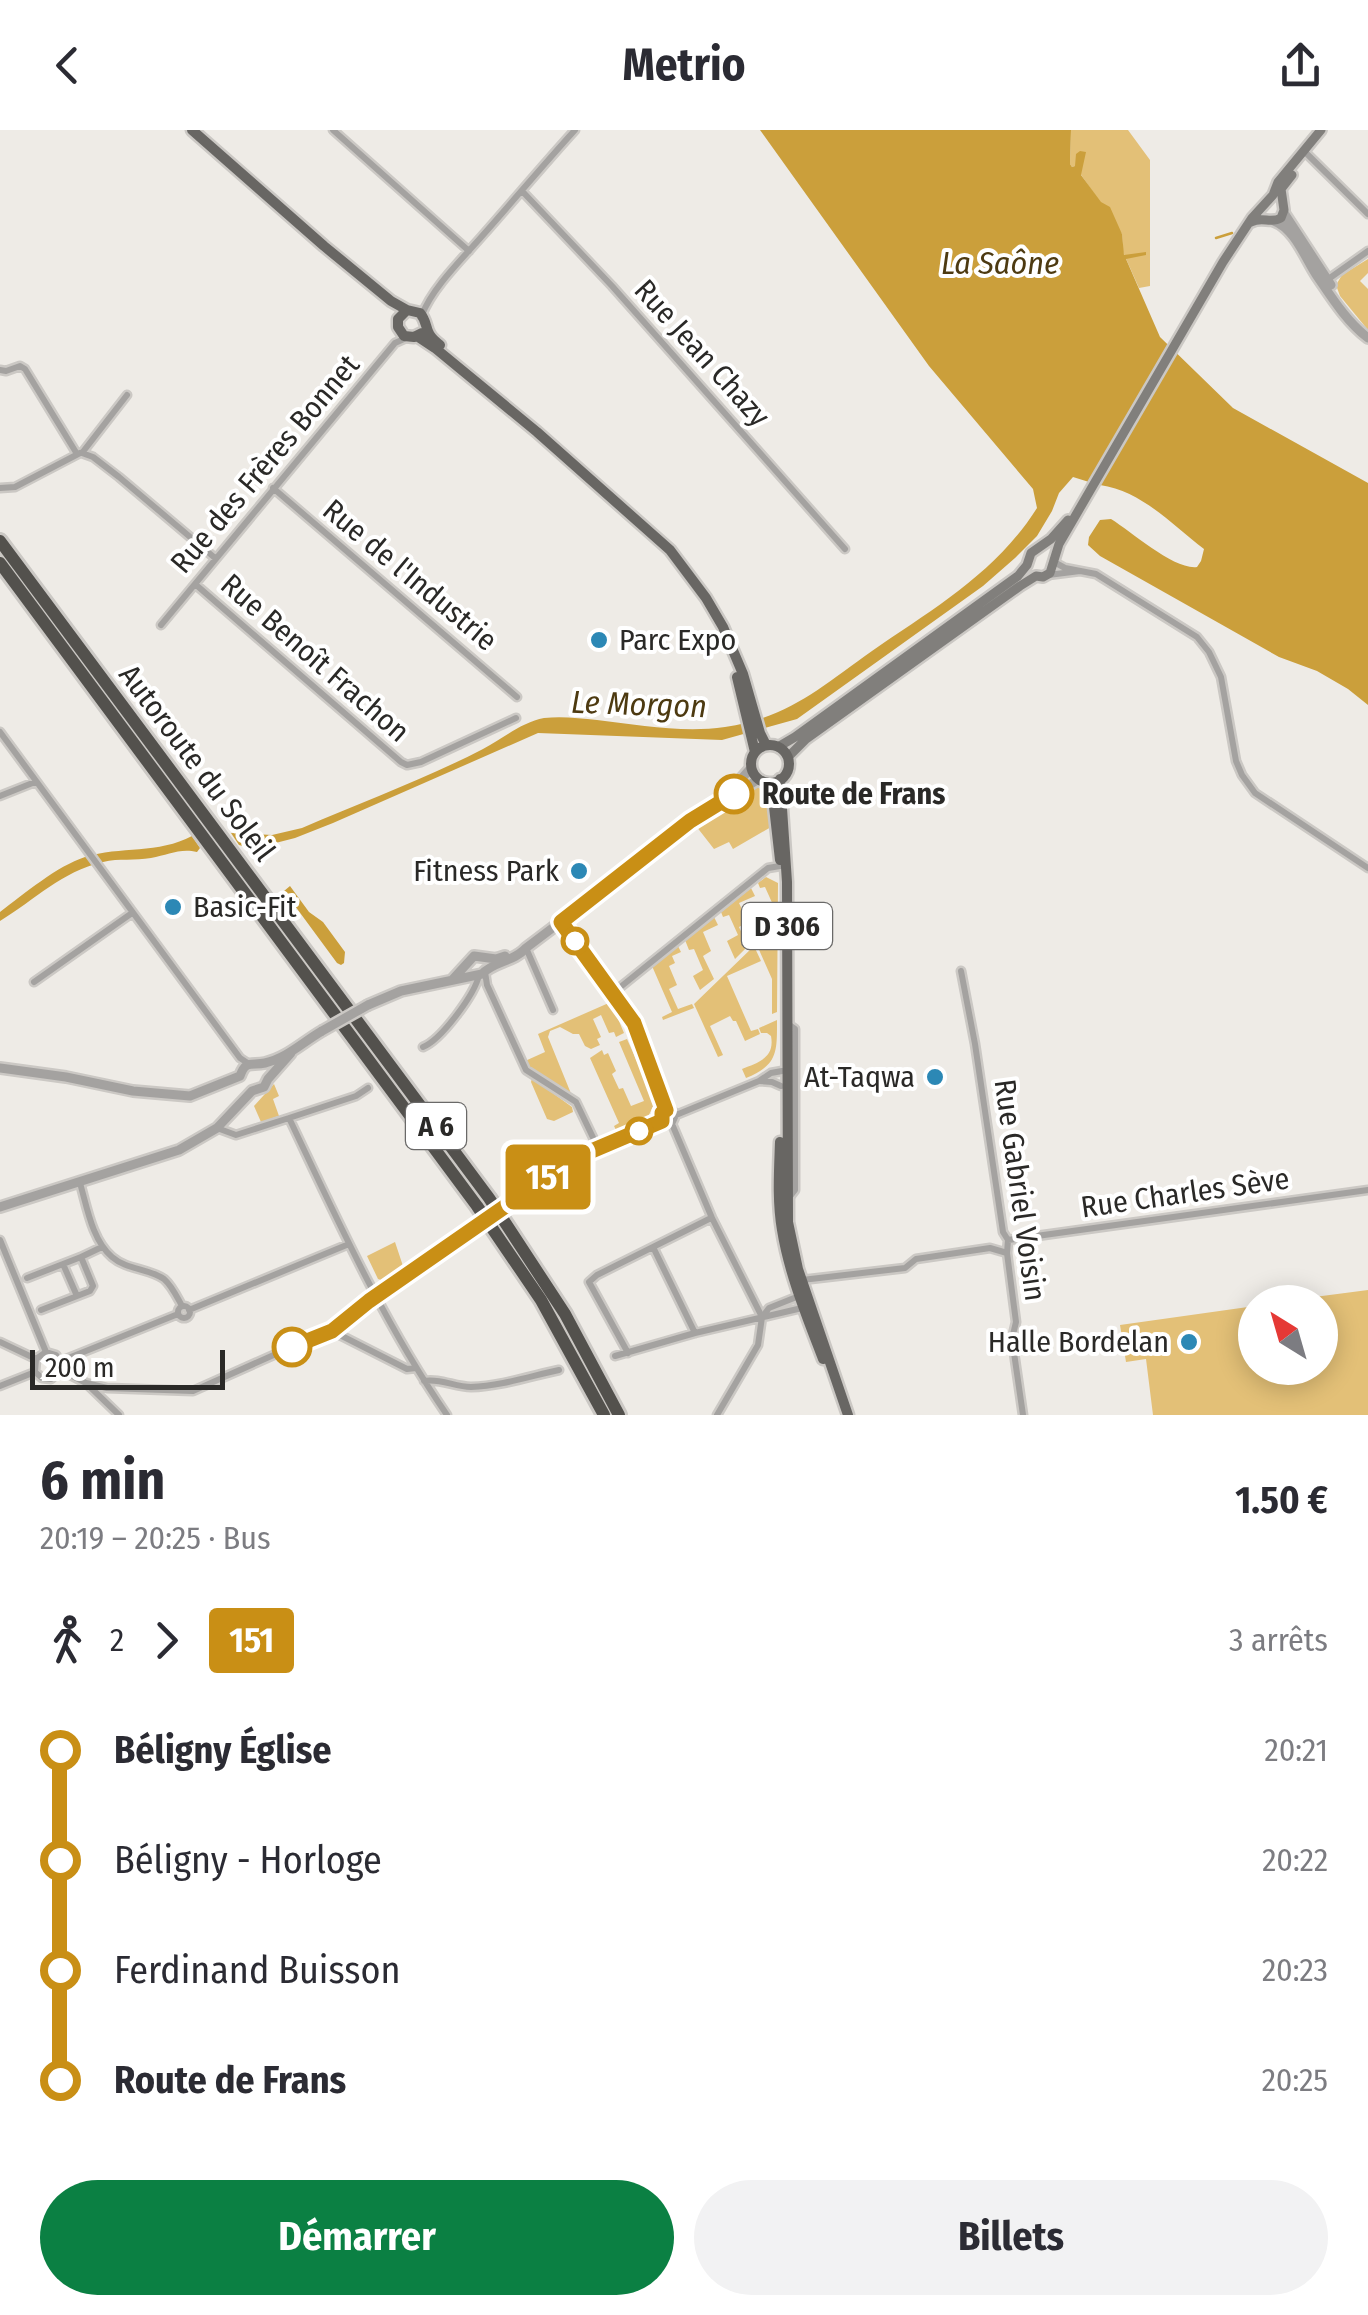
<!DOCTYPE html>
<html lang="fr">
<head>
<meta charset="utf-8">
<style>
	body { margin:0; font-family:"Fira Sans Condensed",sans-serif; background:#f2f2f3; color:#2b2b33; height:100vh; display:flex; flex-direction:column; font-size:38px; white-space:nowrap }
	* { box-sizing:border-box; margin:0 }
	p { font-size:32px; color:#7c7c81 }
	.icon { flex:none; width:55px; height:55px; fill:none; stroke:currentColor; stroke-width:2; stroke-linecap:round; stroke-linejoin:round }
	.map { position:relative; height:1285px; overflow:hidden }
	.details { display:flex; flex-direction:column; background:#fff; flex:1 }
	.details>* { flex:none }
	.badge { padding:0 20px; border-radius:8px; font-size:35px; line-height:65px }
	.needle { width:65px; rotate:323deg }
	.fabs { position:absolute; left:1238px; top:1155px; display:grid; gap:20px }
	.fabs a { display:grid; place-items:center; width:100px; height:100px; border-radius:50%; background:#fff; box-shadow:0 5px 25px #0003; font-size:50px }
	.scale { position:absolute; left:30px; bottom:25px; width:195px; box-sizing:border-box; padding-left:10px; border:5px solid #2a2927; border-top:0; font-size:28px; line-height:35px; white-space:nowrap; color:#2a2927; -webkit-text-stroke:8px #fff; paint-order:stroke }
	.map>.badge { position:absolute; translate:-50% -50%; box-shadow:0 0 0 5px #fff }
	.legs { display:flex; align-items:center; gap:15px; height:110px; padding:0 40px; font-size:32px }
	.legs p { margin-inline-start:auto }
	.overview { display:flex; align-items:center; justify-content:space-between; height:170px; padding:0 40px }
	h1 { font-size:55px; font-weight:700; line-height:75px }
	.cta { display:flex; gap:20px; margin-top:auto; padding:20px 40px }
	.cta a { flex:1; height:115px; border-radius:60px; background:#0b8043; color:#fff; font-size:40px; font-weight:700; line-height:115px; text-align:center }
	.cta a+a { background:#f2f2f3; color:#2b2b33 }
	ul { padding:0 40px; list-style:none }
	li { display:flex; align-items:center; gap:35px; height:110px; font-size:38px }
	li i { display:grid; place-items:center; width:15px; height:100%; margin:0 12px; background:currentColor }
	li i::after { content:''; width:25px; height:25px; margin:-12px; border:8px solid; border-radius:50%; background:#fff }
	li p { margin-inline-start:auto }
	li:first-child i { background:linear-gradient(#0000 50%,currentColor 0) }
	li:last-child i { background:linear-gradient(currentColor 50%,#0000 0) }
	header { display:flex; justify-content:space-between; align-items:center; height:130px; padding:0 40px; background:#fff; font-size:45px; font-weight:700 }
	.map>svg:first-child { display:block }
	.green { fill:#e3c077 }
	.water { fill:#cb9f3b }
	.lines { fill:none; stroke-linecap:round; stroke-linejoin:round }
	.stream { stroke:#cb9f3b; stroke-width:2.5 }
	.minor-casing { stroke:#cbc8c4; stroke-width:11 }
	.tertiary-casing { stroke:#cbc8c4; stroke-width:14 }
	.secondary-casing { stroke:#cbc8c4; stroke-width:14 }
	.primary-casing { stroke:#cbc8c4; stroke-width:15 }
	.motorway-casing { stroke:#cbc8c4; stroke-width:18 }
	.minor { stroke:#a4a2a0; stroke-width:6 }
	.tertiary { stroke:#a4a2a0; stroke-width:9 }
	.secondary { stroke:#817f7c; stroke-width:9 }
	.primary { stroke:#686663; stroke-width:10 }
	.motorway { stroke:#53514d; stroke-width:12 }
	.minor-bridge-casing { stroke:#cbc8c4; stroke-width:11; stroke-linecap:butt }
	.tertiary-bridge-casing { stroke:#cbc8c4; stroke-width:14; stroke-linecap:butt }
	.minor-bridge { stroke:#a4a2a0; stroke-width:6 }
	.tertiary-bridge { stroke:#a4a2a0; stroke-width:9 }
	.line-1-casing { stroke:#fff; stroke-width:22 }
	.line-1 { stroke:#c98f15; stroke-width:15 }
	.poi-dot { fill:#2c88b5; stroke:#fff; stroke-width:4 }
	.stop-1-dot { fill:#fff; stroke:#c98f15; stroke-width:5 }
	.labels { text-anchor:middle; stroke-width:8; stroke-linejoin:round; paint-order:stroke }
	.shield { fill:#fff; stroke:#6a6968; stroke-width:2.5 }
	.shield-label { font-size:28px; font-weight:bold; fill:#2a2927 }
	.street-label { font-size:30px; fill:#2a2927; stroke:#fff }
	.poi-label { font-size:30px; fill:#2a2927; stroke:#fff; text-anchor:end }
	.stop-label { font-size:30px; font-weight:bold; fill:#2a2927; stroke:#fff; text-anchor:start }
	.water-label { font-size:32px; font-style:italic; fill:#4d3a11; stroke:#fff }
</style>
</head>
<body>
<header><svg class="icon" aria-label="back" viewBox="0 0 24 24"><path d="M15 5l-7 7 7 7"/></svg>Metrio<svg class="icon" aria-label="share" viewBox="0 0 24 24"><path d="M12 15V3M7 8l5-5 5 5M5 13v7h14v-7"/></svg></header>
<div class="map">
<svg width="1368" height="1285" viewBox="0 0 1368 1285">
	<rect width="100%" height="100%" fill="#eeebe6"/>
	<path class="green" d="M 1071,0 L 1128,0 L 1150,30 L 1150,156 L 1139,158 L 1123,122 L 1122,104 L 1075,36 L 1072,37 L 1070,34 Z
		M 1368,129 L 1368,143 L 1360,151 L 1368,159 L 1368,200 L 1340,166 L 1336,155 L 1342,145 Z
		M 755,656 L 767,662 L 771,697 L 733,719 L 729,712 L 714,719 L 696,696 Z
		M 766,747 L 778,753 L 777,882 L 772,884 L 772,849 L 756,813 L 771,799 L 763,783 L 774,777 L 765,757 L 760,758 L 758,753 Z
		M 751,758 L 755,766 L 739,773 L 748,792 L 739,797 L 748,816 L 735,829 L 727,811 L 738,805 L 729,785 L 723,787 L 721,782 Z
		M 714,787 L 718,795 L 703,802 L 711,821 L 703,826 L 714,849 L 700,860 L 693,846 L 703,840 L 694,819 L 689,820 L 685,810 Z
		M 678,816 L 681,822 L 672,826 L 675,833 L 669,836 L 677,855 L 669,859 L 678,879 L 692,874 L 694,878 L 663,890 L 662,887 L 672,882 L 652,836 Z
		M 754,816 L 761,831 L 727,846 L 751,901 L 758,899 L 760,904 L 745,911 L 736,891 L 733,891 L 730,886 L 710,896 L 723,925 L 718,927 L 694,874 Z
		M 611,872 L 624,903 L 616,907 L 614,902 L 609,903 L 601,885 L 593,889 L 601,907 L 597,909 L 600,915 L 591,919 L 585,916 L 579,904 L 573,904 L 560,897 L 550,901 L 548,907 L 572,966 L 526,934 L 525,931 L 545,922 L 538,904 Z
		M 777,890 C 777,922 778,935 746,948 L 742,939 C 759,932 775,928 771,906 L 767,903 L 761,903 L 759,898 Z
		M 627,909 L 655,972 L 648,987 L 616,1000 L 614,996 L 619,993 L 590,928 L 602,920 L 604,925 L 608,923 L 616,941 L 612,944 L 619,959 L 623,958 L 631,976 L 644,971 L 619,912 Z
		M 532,948 L 572,977 L 573,982 L 554,991 L 547,989 L 531,952 Z
		M 274,954 L 279,966 L 273,969 L 279,986 L 261,992 L 254,976 Z
		M 395,1112 L 404,1139 L 384,1151 L 378,1149 L 367,1126 Z
		M 1368,1160 L 1368,1285 L 1153,1285 L 1146,1229 L 1126,1232 L 1120,1195 L 1255,1176 L 1255,1238 L 1320,1238 L 1320,1172 L 1276,1172 Z"/>
	<path class="water" d="M 760,0 L 1071,0 L 1070,34 L 1072,37 L 1075,36 L 1076,24 L 1080,21 L 1086,22 L 1081,45 L 1101,72 L 1110,77 L 1122,104 L 1124,125 L 1146,122 L 1146,125 L 1126,129 L 1160,207 L 1233,278 L 1368,353 L 1368,575 L 1348,559 L 1317,541 L 1279,527 L 1100,426 L 1088,415 L 1089,407 L 1100,390 L 1111,389 C 1132,402 1174,440 1197,437 L 1201,431 L 1204,419 C 1171,394 1142,361 1100,355 L 1102,351 L 1093,346 L 1089,352 L 1073,347 L 1059,363 L 1052,381 L 1037,406 L 1015,428 L 983,456 L 797,589 L 722,610 L 538,603 L 333,693 L 295,708 L 256,718 L 258,721 L 253,722 L 250,718 L 239,715 L 231,703 L 272,705 L 302,698 C 362,672 425,649 483,619 C 502,609 522,592 544,588 C 561,586 579,588 597,590 C 639,595 683,603 725,597 C 790,587 821,557 872,521 C 933,479 996,443 1037,378 L 1033,359 L 929,236 Z
		M 192,706 L 200,718 L 197,722 C 180,718 168,725 151,728 C 135,731 119,728 103,732 C 61,742 36,769 0,791 L 0,782 C 24,764 57,736 85,727 C 120,716 159,724 192,706 Z
		M 290,756 L 309,782 L 323,792 L 345,822 L 344,833 L 341,835 L 337,833 L 284,761 Z"/>
	<g class="lines">
		<path class="stream" d="M 1216,108 L 1232,103"/>
		<g class="minor-casing">
			<path id="minor" d="M 333,0 L 469,121
				M 1304,21 L 1368,84
				M 522,61 L 612,156 L 845,419
				M 1327,150 L 1368,121
				M 422,185 C 432,158 463,128 483,105 C 514,70 544,34 575,0
				M 0,240 L 6,241 L 20,236 L 25,239 L 77,324
				M 82,323 L 93,327 L 119,347 L 215,428
				M 82,323 L 127,265
				M 0,358 L 15,357 L 80,323
				M 273,358 L 517,567
				M 1054,432 L 1065,438 L 1096,444 L 1197,507 L 1209,522 L 1221,547 L 1236,631 L 1242,645 L 1255,663 L 1368,738
				M 1048,445 L 1080,441
				M 195,454 L 401,632 L 407,635 L 421,632 L 516,588
				M 161,495 L 395,213 L 406,208
				M 0,602 L 240,928 L 249,934
				M 0,666 L 35,652
				M 561,793 L 635,893 L 665,980
				M 526,818 L 553,880
				M 961,841 L 975,914 L 1003,1102 L 1008,1110 L 1007,1123 L 1016,1192 L 1012,1209 L 1023,1285
				M 485,842 L 487,855 L 526,940 L 576,972 L 598,1018
				M 34,852 L 132,783
				M 613,863 L 768,738 L 786,735
				M 423,917 C 441,910 475,864 479,845
				M 760,951 L 772,952 L 781,956
				M 665,980 L 673,981 L 676,985 L 672,994 L 712,1088 L 762,1187
				M 676,985 L 759,951 L 771,943 L 782,941
				M 289,988 L 356,966 L 368,958
				M 217,998 L 236,1005 L 289,988 C 337,1089 383,1192 447,1285
				M 80,1053 C 87,1077 92,1110 112,1127 C 127,1140 148,1138 164,1149 C 172,1156 177,1167 182,1176
				M 788,1069 L 795,1060 L 795,899 L 788,894
				M 513,1072 L 575,1028 L 661,991
				M 0,1110 L 46,1222
				M 1008,1110 L 1368,1060
				M 653,1117 L 695,1203
				M 63,1134 L 81,1127
				M 27,1148 L 63,1134 L 77,1166
				M 802,1150 L 905,1138 L 916,1129 L 990,1118 L 1007,1123
				M178 1182a6 6 0 1 1 12 0a6 6 0 1 1-12 0Z
				M 41,1180 L 90,1161 L 93,1156 L 81,1127 L 102,1117
				M 189,1180 L 349,1114
				M 763,1186 L 769,1178 L 799,1166
				M 332,1201 L 407,1239 L 416,1238
				M 0,1212 L 36,1229
				M 628,1223 L 589,1152 L 597,1145 L 711,1088
				M 615,1226 L 695,1203 L 802,1178
				M 61,1231 L 178,1184
				M 61,1240 L 86,1253 L 107,1258 L 193,1261 L 323,1203 L 332,1201 L 369,1171 L 472,1101
				M 35,1242 L 36,1229 L 46,1222 L 56,1225 L 61,1234
				M 35,1242 L 42,1248 L 51,1249 L 61,1240
				M 424,1251 C 440,1248 455,1257 471,1257 C 501,1256 531,1246 559,1240
				M 88,1255 L 119,1285
				M 0,1256 L 35,1242
				M 717,1285 L 758,1215 L 762,1187"/>
		</g>
		<g class="tertiary-casing">
			<path id="tertiary" d="M 1284,83 L 1331,155
				M 1274,91 C 1295,99 1305,128 1317,146 C 1332,168 1347,192 1368,208
				M 731,666 L 759,649
				M 453,849 L 474,826 L 496,829 L 505,826
				M 368,875 L 401,861 L 482,844 C 494,831 514,832 526,818 L 657,719 L 736,655 L 751,638
				M 0,938 L 66,947 L 133,961 L 190,966 L 240,946 C 246,929 252,936 265,933 C 287,928 303,912 322,901
				M 0,1077 L 179,1020 L 217,998 L 252,961 L 264,957 L 268,949 L 291,923"/>
		</g>
		<g class="secondary-casing">
			<path id="secondary" d="M 1251,92 C 1262,86 1271,94 1281,88 L 1284,80 L 1281,59 L 1292,45
				M 778,617 L 795,607 L 1018,446 L 1027,435 L 1031,423 L 1051,409 L 1068,390
				M 788,627 L 806,609 L 1020,456 L 1036,446 L 1043,447 L 1050,443 L 1059,414 L 1223,132 L 1252,88 L 1273,65 L 1278,52 L 1321,0"/>
		</g>
		<g class="primary-casing">
			<path id="primary" d="M 192,0 L 324,116 L 391,171 L 407,180
				M 398,189 L 407,180 L 420,183 C 430,195 422,202 440,215
				M 398,189 L 398,197 L 404,206 L 414,207 L 422,203
				M 417,206 L 435,218 L 537,302 L 670,420 L 706,468 L 723,497 L 743,544 L 760,603 L 766,615
				M 737,547 L 755,622
				M751 634a19 19 0 1 1 38 0a19 19 0 1 1-38 0Z
				M 780,649 L 787,752 L 788,1092 L 798,1139 L 848,1285
				M 768,653 L 773,668 L 780,730
				M 780,1012 C 779,1041 777,1071 782,1100 C 789,1144 807,1187 823,1229"/>
		</g>
		<g class="motorway-casing">
			<path id="motorway" d="M 0,411 L 489,1068 L 565,1184 L 619,1285
				M 0,433 L 477,1076 L 541,1170 L 604,1285"/>
		</g>
		<use href="#minor" class="minor"/>
		<use href="#tertiary" class="tertiary"/>
		<use href="#secondary" class="secondary"/>
		<use href="#primary" class="primary"/>
		<use href="#motorway" class="motorway"/>
		<g class="minor-bridge-casing">
			<path id="minor-bridge" d="M 472,1101 L 513,1072"/>
		</g>
		<g class="tertiary-bridge-casing">
			<path id="tertiary-bridge" d="M 322,901 L 368,875"/>
		</g>
		<use href="#minor-bridge" class="minor-bridge"/>
		<use href="#tertiary-bridge" class="tertiary-bridge"/>
	</g>
	<g class="lines">
		<g class="line-1-casing">
			<path id="line-1" d="M 292,1217 L 332,1201 L 369,1171 L 575,1028 L 662,991 L 662,983 L 666,980 L 634,893 L 561,792 L 690,691 L 734,664"/>
		</g>
		<use href="#line-1" class="line-1"/>
	</g>
	<g class="poi-dot">
		<circle cx="599" cy="510" r="10"/>
		<circle cx="579" cy="741" r="10"/>
		<circle cx="173" cy="777" r="10"/>
		<circle cx="935" cy="947" r="10"/>
		<circle cx="1189" cy="1212" r="10"/>
	</g>
	<g class="stop-1-dot">
		<circle cx="734" cy="664" r="18"/>
		<circle cx="575" cy="811" r="12"/>
		<circle cx="639" cy="1001" r="12"/>
		<circle cx="292" cy="1217" r="18"/>
	</g>
	<g class="labels">
		<g class="shield">
			<rect x="742" y="773" width="90" height="46" rx="8"/>
			<rect x="406" y="973" width="60" height="46" rx="8"/>
		</g>
		<g class="shield-label">
			<text x="787" y="806">D 306</text>
			<text x="436" y="1006">A 6</text>
		</g>
		<g class="street-label">
			<text transform="translate(702 223) rotate(48)" y="10">Rue Jean Chazy</text>
			<text transform="translate(265 334) rotate(-50)" y="10">Rue des Frères Bonnet</text>
			<text transform="translate(410 445) rotate(40)" y="10">Rue de l'Industrie</text>
			<text transform="translate(315 528) rotate(41)" y="10">Rue Benoît Frachon</text>
			<text transform="translate(197 633) rotate(53)" y="10">Autoroute du Soleil</text>
			<text transform="translate(1020 1060) rotate(82)" y="10">Rue Gabriel Voisin</text>
			<text transform="translate(1185 1063) rotate(-8)" y="10">Rue Charles Sève</text>
		</g>
		<g class="poi-label">
			<text x="619" y="520" text-anchor="start">Parc Expo</text>
			<text x="559" y="751">Fitness Park</text>
			<text x="193" y="787" text-anchor="start">Basic-Fit</text>
			<text x="915" y="957">At-Taqwa</text>
			<text x="1169" y="1222">Halle Bordelan</text>
		</g>
		<g class="stop-label">
			<text x="762" y="674">Route de Frans</text>
		</g>
		<g class="water-label">
			<text x="1000" y="144">La Saône</text>
			<text transform="translate(639 574) rotate(2)" y="11">Le Morgon</text>
		</g>
	</g>
</svg>
<div class="fabs">
<a><svg class="needle" viewBox="-14 -14 28 28"><path d="M0-13l5 13h-10z" fill="#e53935"/><path d="M0 13l5-13h-10z" fill="#7c7c81"/></svg></a>
</div>
<div class="scale">200 m</div>
<b class="badge" style="left:548px;top:1047px;background:#c98f15;color:#fff">151</b>
</div>
<section class="details">
<div class="overview"><div><h1>6 min</h1><p>20:19 – 20:25 · Bus</p></div><b>1.50 €</b></div>
<div class="legs"><svg class="icon" aria-label="walk" viewBox="0 0 24 24"><circle cx="13" cy="4" r="2"/><path d="M13 8l-2 6 4 7M11 14l-3 7M7 12l3-4h3l4 4"/></svg>2<svg class="icon" aria-label="forward" viewBox="0 0 24 24"><path d="M9 5l7 7-7 7"/></svg><b class="badge" style="background:#c98f15;color:#fff">151</b><p>3 arrêts</p></div>
<ul>
<li><i style="color:#c98f15"></i><b>Béligny Église</b><p>20:21</p></li>
<li><i style="color:#c98f15"></i><span>Béligny - Horloge</span><p>20:22</p></li>
<li><i style="color:#c98f15"></i><span>Ferdinand Buisson</span><p>20:23</p></li>
<li><i style="color:#c98f15"></i><b>Route de Frans</b><p>20:25</p></li>
</ul>
<div class="cta"><a>Démarrer</a><a>Billets</a></div>
</section>
</body>
</html>
